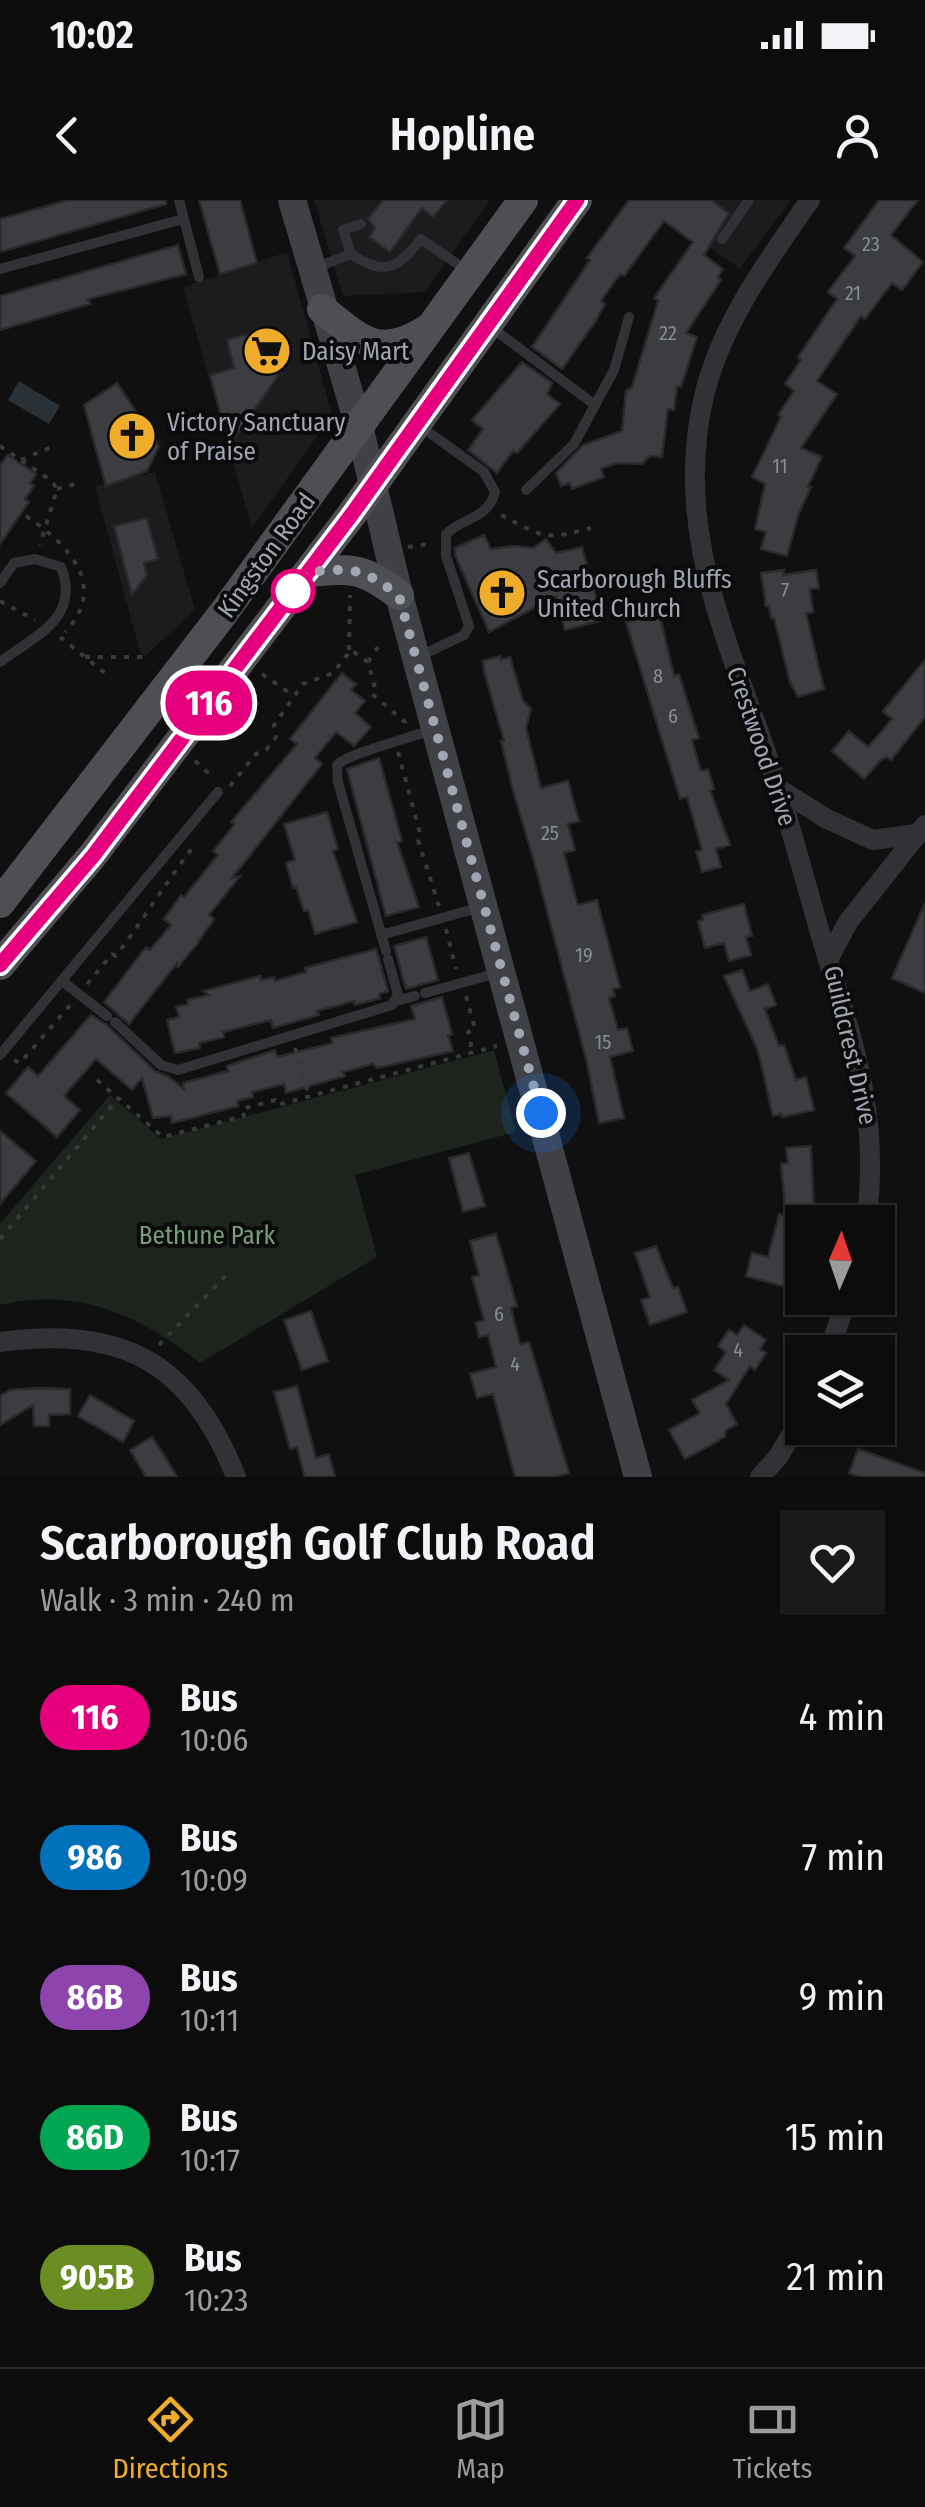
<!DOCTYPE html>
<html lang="en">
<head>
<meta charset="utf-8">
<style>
	body { margin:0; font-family:"Fira Sans Condensed",sans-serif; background:#1a1a1b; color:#f1f3f6; height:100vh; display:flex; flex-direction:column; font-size:38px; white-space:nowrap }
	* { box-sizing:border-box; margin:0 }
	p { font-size:32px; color:#9a9b9d }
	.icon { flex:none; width:55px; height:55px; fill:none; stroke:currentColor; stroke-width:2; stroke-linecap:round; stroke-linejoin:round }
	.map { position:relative; height:1277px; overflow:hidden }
	.side { display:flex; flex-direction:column; background:#0c0c0d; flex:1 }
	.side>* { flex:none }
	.badge { padding:0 20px; border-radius:32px; font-size:35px; line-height:65px }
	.needle { width:65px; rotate:2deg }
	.tools { position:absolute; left:785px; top:1005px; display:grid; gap:20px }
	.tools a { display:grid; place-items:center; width:110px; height:110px; border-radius:0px; background:#0c0c0d; box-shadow:0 2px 8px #0004,0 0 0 2px #2c2c2e; font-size:50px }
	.you { position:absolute; width:50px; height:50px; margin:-25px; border:8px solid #fff; border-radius:50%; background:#1a73e8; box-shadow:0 0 0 15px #1a73e833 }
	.map>.badge { position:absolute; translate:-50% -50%; box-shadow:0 0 0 5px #fff }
	.round { display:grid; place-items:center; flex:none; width:105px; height:105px; border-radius:0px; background:#1a1a1b }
	.headline { display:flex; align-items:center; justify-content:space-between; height:170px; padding:0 40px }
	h1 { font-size:48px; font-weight:600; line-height:75px }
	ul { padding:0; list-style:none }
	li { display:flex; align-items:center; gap:30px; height:140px; padding:0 40px }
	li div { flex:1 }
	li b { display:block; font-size:38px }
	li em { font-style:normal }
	li .badge { min-width:110px; font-weight:700; text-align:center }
	.status { display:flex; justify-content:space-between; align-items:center; height:70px; padding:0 50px; background:#0c0c0d; direction:ltr }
	.status svg { height:28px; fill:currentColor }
	header { display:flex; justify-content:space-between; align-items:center; height:130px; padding:0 40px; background:#0c0c0d; font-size:45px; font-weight:600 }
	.tab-bar { display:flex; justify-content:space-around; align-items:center; height:140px; border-top:2px solid #2c2c2e; background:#0c0c0d; font-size:28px; color:#9a9b9d }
	.tab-bar a { display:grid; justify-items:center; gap:5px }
	.tab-bar .selected { color:#efac2a }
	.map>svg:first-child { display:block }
	.built { fill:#1c1c1e }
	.green { fill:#1c241d }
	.water { fill:#293036 }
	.building { fill:#3c3d41; stroke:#2a2a2d; stroke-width:2.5 }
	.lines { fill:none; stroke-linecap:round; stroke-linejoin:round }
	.path { stroke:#37393d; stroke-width:4; stroke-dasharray:5 8; stroke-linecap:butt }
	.lane { stroke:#313236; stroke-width:10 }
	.street { stroke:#313236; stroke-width:20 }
	.secondary { stroke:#3f4146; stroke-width:28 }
	.primary { stroke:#4d4f55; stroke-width:30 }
	.line-casing { stroke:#fff; stroke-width:22 }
	.line { stroke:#e6007e; stroke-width:15 }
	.walk { stroke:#a1a6b2; stroke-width:10; stroke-dasharray:0 18 }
	.stop-dot { fill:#fff; stroke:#e6007e; stroke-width:5 }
	.labels { text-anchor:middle; stroke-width:8; stroke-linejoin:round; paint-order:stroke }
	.number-label { font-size:20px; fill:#888c96 }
	.poi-label { font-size:25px; fill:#a1a6b2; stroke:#0b0b0c; text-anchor:start }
	.street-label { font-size:25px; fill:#a1a6b2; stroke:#0b0b0c }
	.park-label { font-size:25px; fill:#789d7a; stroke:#0b0b0c }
</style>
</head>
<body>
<div class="status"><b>10:02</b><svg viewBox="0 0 49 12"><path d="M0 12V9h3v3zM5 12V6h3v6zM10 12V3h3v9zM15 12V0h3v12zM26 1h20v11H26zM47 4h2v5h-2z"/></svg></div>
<header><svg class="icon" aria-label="back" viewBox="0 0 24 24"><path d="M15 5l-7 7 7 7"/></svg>Hopline<svg class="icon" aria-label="person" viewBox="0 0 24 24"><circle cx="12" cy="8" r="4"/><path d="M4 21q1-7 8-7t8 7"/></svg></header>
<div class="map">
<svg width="925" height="1277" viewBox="0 0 925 1277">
	<rect width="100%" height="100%" fill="#101011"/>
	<path class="built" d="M 314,0 L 490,0 L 425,92 L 343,96 Z
		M 645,0 L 791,0 L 740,69 Z
		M 287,52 L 332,215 L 252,328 L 183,87 Z
		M 155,272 L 195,410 L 142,459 L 95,286 Z"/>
	<path class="green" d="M 494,850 L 516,932 L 355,975 L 377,1057 L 200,1163 C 140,1115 78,1087 0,1105 L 0,1024 L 110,895 L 161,939 Z"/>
	<path class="water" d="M 19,181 L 60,206 L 49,224 L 8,200 Z"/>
	<path class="building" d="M 68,0 L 166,0 L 166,4 L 0,52 L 0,19 Z
		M 199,0 L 240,0 L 257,63 L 220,74 Z
		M 383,0 L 447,0 L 433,17 L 422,8 L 390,52 L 369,37 L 375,28 L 368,19 Z
		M 629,0 L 711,0 L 729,13 L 704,55 L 723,69 L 718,77 L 721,80 L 686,133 L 697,137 L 681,187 L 677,186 L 674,210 L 668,209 L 662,257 L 650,256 L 642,264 L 617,263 L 601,269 L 604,277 L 572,289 L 570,283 L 561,286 L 556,273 L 583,245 L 622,231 L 626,191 L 632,187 L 658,101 L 654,98 L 693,42 L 664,21 L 624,76 L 620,74 L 601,101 L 605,104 L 597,119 L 562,169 L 532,147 L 590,60 L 587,58 Z
		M 879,0 L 918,0 L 891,35 L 923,62 L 902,90 L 892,83 L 865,119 L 861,116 L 817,181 L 837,194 L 801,248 L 822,257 L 808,286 L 811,287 L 798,315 L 787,356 L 761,349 L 766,332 L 755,329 L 765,284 L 752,277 L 781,217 L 778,215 L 794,191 L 785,184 L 801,160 L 798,157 L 837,99 L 828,92 L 855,56 L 844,48 Z
		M 178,45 L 186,74 L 88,99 L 90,104 L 0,130 L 0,96 Z
		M 263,130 L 278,176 L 229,246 L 210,175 L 234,168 L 227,140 Z
		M 522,162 L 552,183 L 547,194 L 560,204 L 517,253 L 513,251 L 497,273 L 468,250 L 483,229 L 472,220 Z
		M 117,183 L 159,246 L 147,271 L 106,286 L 84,205 Z
		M 8,255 L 36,274 L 30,283 L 34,286 L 25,299 L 29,302 L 0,344 L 0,265 Z
		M 147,318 L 158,359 L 144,363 L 147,375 L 132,395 L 114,326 Z
		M 484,335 L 491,349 L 514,346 L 533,348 L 546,339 L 556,353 L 582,347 L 602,420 L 565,430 L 556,396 L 489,432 L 455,355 L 455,348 Z
		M 784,370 L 783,375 L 816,370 L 819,388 L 810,389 L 813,412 L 806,413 L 824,489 L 798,497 L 790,482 L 774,418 L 771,418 L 769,406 L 766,406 L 761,373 Z
		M 659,412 L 674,476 L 679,475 L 699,538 L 692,540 L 701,571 L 708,569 L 714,589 L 710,590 L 730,645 L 716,649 L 721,667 L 702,672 L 696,652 L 702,650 L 687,597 L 680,599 L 626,422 Z
		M 500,456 L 501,460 L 510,457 L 523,501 L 531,509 L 526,528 L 541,588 L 568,581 L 579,621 L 568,624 L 575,650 L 564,653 L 578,705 L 597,700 L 620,787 L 613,789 L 615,796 L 609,798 L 618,830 L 627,828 L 633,851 L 610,857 L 624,918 L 599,923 L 586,859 L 534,661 L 514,594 L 501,541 L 504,541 L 484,471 L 483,461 Z
		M 925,460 L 925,517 L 891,560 L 887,557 L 880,561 L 864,579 L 832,551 L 849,531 L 868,547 L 892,519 L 883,511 Z
		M 342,473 L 356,484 L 351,490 L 365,501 L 355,513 L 371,527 L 354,546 L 336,532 L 315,558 L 322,564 L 232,678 L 240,676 L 209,715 L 214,719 L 197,744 L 178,767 L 177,763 L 129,824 L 104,802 L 146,747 L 150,750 L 171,725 L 164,719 L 181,695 L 184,697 L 218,655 L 213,651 L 235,624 L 231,622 L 297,544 L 290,539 Z
		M 379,558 L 402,641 L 397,642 L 419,707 L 386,716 L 347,569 Z
		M 327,612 L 338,649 L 333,651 L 357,722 L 315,734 L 308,710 L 304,711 L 296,687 L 293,688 L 286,663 L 295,660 L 284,624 Z
		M 925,703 L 925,793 L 892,778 Z
		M 744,704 L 752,736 L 746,737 L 751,755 L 729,761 L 724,743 L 705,748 L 698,721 L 703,720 L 702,715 Z
		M 426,737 L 438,780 L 406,789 L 394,746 Z
		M 376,749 L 388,791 L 379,794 L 380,798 L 355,805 L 354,801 L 317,811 L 319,815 L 273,828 L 271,820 L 223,832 L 224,837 L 199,843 L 200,848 L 175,853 L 167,820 L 179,817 L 176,807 L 188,804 L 187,800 L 208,795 L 203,791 L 260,776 L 261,780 L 274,777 L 275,781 L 306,772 L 305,768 Z
		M 742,770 L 750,791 L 768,784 L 776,805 L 765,809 L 779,846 L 784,845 L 796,880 L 806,877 L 814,910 L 782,917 L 781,914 L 773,916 L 758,851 L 724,776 Z
		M 442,797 L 452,834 L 448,835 L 453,851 L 377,868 L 373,864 L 343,872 L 345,876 L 286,893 L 284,884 L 252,892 L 253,897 L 237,901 L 238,906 L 172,923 L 171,916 L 153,918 L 142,878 L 132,890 L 96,859 L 64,896 L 80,910 L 57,937 L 6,893 L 28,867 L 38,876 L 91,815 L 107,825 L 155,871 L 169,877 L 184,889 L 183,883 L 228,871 L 227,866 L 275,850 L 277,857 L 333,843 L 331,838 L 415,819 L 411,806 Z
		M 0,931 L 36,961 L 0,1004 Z
		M 811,946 L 814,1010 L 806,1010 L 802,1022 L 789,1088 L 746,1076 L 752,1053 L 768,1057 L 779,1014 L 786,1016 L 781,964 L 788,963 L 786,948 Z
		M 469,953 L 485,1006 L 463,1012 L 449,958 Z
		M 496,1034 L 517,1106 L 511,1108 L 520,1144 L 529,1142 L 569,1273 L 555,1277 L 515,1277 L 493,1194 L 477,1198 L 470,1174 L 496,1167 L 488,1135 L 479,1137 L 476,1123 L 484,1120 L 472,1077 L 479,1075 L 470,1041 Z
		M 656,1046 L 673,1088 L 678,1087 L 687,1112 L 650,1125 L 641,1100 L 650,1097 L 635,1053 Z
		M 311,1111 L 328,1161 L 302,1170 L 284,1120 Z
		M 744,1125 L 766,1140 L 760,1149 L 766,1153 L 755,1170 L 750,1166 L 726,1204 L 737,1224 L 726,1230 L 725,1237 L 685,1259 L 669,1230 L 700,1213 L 692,1200 L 729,1180 L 714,1170 L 726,1152 L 718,1146 L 729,1130 L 737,1135 Z
		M 297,1186 L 316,1258 L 329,1254 L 335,1277 L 305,1277 L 297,1247 L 290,1249 L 274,1192 Z
		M 39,1188 L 70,1189 L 70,1214 L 49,1215 L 49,1226 L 34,1226 L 33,1205 L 0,1225 L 0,1196 L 10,1190 Z
		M 90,1195 L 134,1221 L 123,1242 L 78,1216 Z
		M 152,1237 L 164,1255 L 177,1277 L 146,1277 L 130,1250 Z
		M 858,1249 L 925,1273 L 925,1277 L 860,1277 L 849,1273 Z"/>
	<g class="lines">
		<path class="path" d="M 0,246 L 52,281 L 57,289 L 40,345
			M 21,260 L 54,246
			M 57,289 L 82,282
			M 501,315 C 544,337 543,341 591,328
			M 26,316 C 66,343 110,385 65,432
			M 408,347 L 433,343
			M 0,401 L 35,420
			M 60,437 L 111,478
			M 349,450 L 350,395
			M 85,457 L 150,457
			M 368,462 L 380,444
			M 262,474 L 294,496
			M 398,552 L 420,633 L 418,640 L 439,706
			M 195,561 L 214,578
			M 230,586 L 256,554 L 266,550 L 276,537 L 274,525 L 303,484 L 333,473 L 351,450 L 368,462 L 375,488 L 372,494 L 405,522 L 405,526
			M 446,729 L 456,769
			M 87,784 L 112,754 L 116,756 C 143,720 166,682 194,646
			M 466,796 L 475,829 L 468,832 L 473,853
			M 295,848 L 309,897
			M 14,860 L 20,863 L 72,803
			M 97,880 L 163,937 L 244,916 L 242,909 L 275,900 L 277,905 L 497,846
			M 0,1039 L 116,901
			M 159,1145 L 231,1070"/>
		<path class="lane" d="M 179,0 L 199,77
			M 722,39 L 749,0
			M 351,54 L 343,30 L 361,24
			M 317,67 L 351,54 C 385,77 398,68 421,39 L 466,70
			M 0,69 L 183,19
			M 491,127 L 595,205
			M 526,290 L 574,244 L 614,170 L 629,117
			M 0,383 L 14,363 L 35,359 L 61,367 C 81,418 36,435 0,462
			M 418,457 L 464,435 L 469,426 L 446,356 L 446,334 C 463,318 489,318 495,292 L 484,272 L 420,226
			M 381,735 L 481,707
			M 386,751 L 338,582 L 337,565 C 349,553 410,538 431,530
			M 62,781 L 107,816
			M 425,793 L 497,773
			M 396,801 L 415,796
			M 115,822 L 161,865 L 178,870 L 392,805 L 398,795 L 388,759
			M 0,855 L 218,592"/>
		<path class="street" d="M 810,0 C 769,59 723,121 705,192 C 669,336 736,455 778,588 C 797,646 811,705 829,763 C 857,852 880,928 866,1022
			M 779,589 L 827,619 L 873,640 L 916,634
			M 828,760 L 848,722 L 925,625
			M 0,1142 C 122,1125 191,1162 236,1277
			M 829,1152 L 847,1098
			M 760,1277 L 778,1257 L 802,1217"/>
		<path class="secondary" d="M 292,0 L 359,226 L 399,395 L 638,1277"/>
		<path class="primary" d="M 322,109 C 362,141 379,160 428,129
			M 308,372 C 353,368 362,367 399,395
			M 0,703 L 222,415 L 523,0
			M 0,765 L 93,655 L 352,314 L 577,0"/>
	</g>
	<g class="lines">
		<g class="line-casing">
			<path id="line" d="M 0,765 L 93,656 L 352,314 L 577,0"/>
		</g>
		<use href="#line" class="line"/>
		<path class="walk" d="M 293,391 L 308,372 C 353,368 362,367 399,396 L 541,913"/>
	</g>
	<defs>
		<g id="supermarket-disc" transform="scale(2.5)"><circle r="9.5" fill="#efac2a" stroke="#0b0b0c"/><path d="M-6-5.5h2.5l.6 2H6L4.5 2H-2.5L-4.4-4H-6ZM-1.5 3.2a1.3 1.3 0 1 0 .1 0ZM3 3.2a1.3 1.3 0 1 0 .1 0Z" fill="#111"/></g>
		<g id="church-disc" transform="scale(2.5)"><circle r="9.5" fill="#efac2a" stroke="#0b0b0c"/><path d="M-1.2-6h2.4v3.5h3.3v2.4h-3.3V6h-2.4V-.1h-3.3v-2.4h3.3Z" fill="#111"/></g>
	</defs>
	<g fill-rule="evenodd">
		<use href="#supermarket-disc" x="267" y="151"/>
		<use href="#church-disc" x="132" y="236"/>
		<use href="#church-disc" x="502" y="393"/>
	</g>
	<circle class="stop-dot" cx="293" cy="391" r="20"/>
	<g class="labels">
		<g class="number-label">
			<text x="871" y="51">23</text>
			<text x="853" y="100">21</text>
			<text x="668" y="140">22</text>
			<text x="780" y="273">11</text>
			<text x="785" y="397">7</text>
			<text x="658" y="483">8</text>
			<text x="673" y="523">6</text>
			<text x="550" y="640">25</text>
			<text x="584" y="762">19</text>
			<text x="603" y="849">15</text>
			<text x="499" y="1121">6</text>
			<text x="738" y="1157">4</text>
			<text x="515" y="1171">4</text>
		</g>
		<g class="poi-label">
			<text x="302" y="160">Daisy Mart</text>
			<text x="167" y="231">Victory Sanctuary<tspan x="167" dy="29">of Praise</tspan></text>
			<text x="537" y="388">Scarborough Bluffs<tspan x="537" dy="29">United Church</tspan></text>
		</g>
		<g class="street-label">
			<text transform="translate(266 355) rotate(-54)" y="9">Kingston Road</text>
			<text transform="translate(762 546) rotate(71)" y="9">Crestwood Drive</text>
			<text transform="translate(851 845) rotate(77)" y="9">Guildcrest Drive</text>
		</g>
		<g class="park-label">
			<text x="207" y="1044">Bethune Park</text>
		</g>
	</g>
</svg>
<div class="tools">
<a><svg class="needle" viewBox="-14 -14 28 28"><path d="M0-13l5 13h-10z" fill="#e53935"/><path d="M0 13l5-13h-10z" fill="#9a9b9d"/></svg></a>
<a><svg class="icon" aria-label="layers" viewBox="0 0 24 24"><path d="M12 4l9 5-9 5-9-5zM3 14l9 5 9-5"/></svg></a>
</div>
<div class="you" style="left:541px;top:913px"></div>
<b class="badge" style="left:209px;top:503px;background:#e6007e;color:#fff">116</b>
</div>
<section class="side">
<div class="headline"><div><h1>Scarborough Golf Club Road</h1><p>Walk · 3 min · 240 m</p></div><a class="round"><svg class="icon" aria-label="heart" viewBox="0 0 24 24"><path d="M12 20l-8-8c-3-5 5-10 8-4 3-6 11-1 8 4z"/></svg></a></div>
<ul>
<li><span class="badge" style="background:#e6007e;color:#fff">116</span><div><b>Bus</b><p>10:06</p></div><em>4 min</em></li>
<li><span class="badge" style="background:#0072bc;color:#fff">986</span><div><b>Bus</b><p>10:09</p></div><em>7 min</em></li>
<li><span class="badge" style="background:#8e44ad;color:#fff">86B</span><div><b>Bus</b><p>10:11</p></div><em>9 min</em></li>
<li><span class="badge" style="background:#00a651;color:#fff">86D</span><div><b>Bus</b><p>10:17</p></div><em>15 min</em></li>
<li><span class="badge" style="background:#6b8e23;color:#fff">905B</span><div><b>Bus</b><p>10:23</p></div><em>21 min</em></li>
</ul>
</section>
<nav class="tab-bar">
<a class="selected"><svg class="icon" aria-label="directions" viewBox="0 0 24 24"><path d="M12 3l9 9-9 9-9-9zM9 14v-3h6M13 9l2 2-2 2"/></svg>Directions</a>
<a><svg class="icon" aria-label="map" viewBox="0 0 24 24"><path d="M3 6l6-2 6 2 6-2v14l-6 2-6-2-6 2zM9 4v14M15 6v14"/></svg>Map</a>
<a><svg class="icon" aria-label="tickets" viewBox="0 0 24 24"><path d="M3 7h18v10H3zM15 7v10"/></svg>Tickets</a>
</nav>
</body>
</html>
